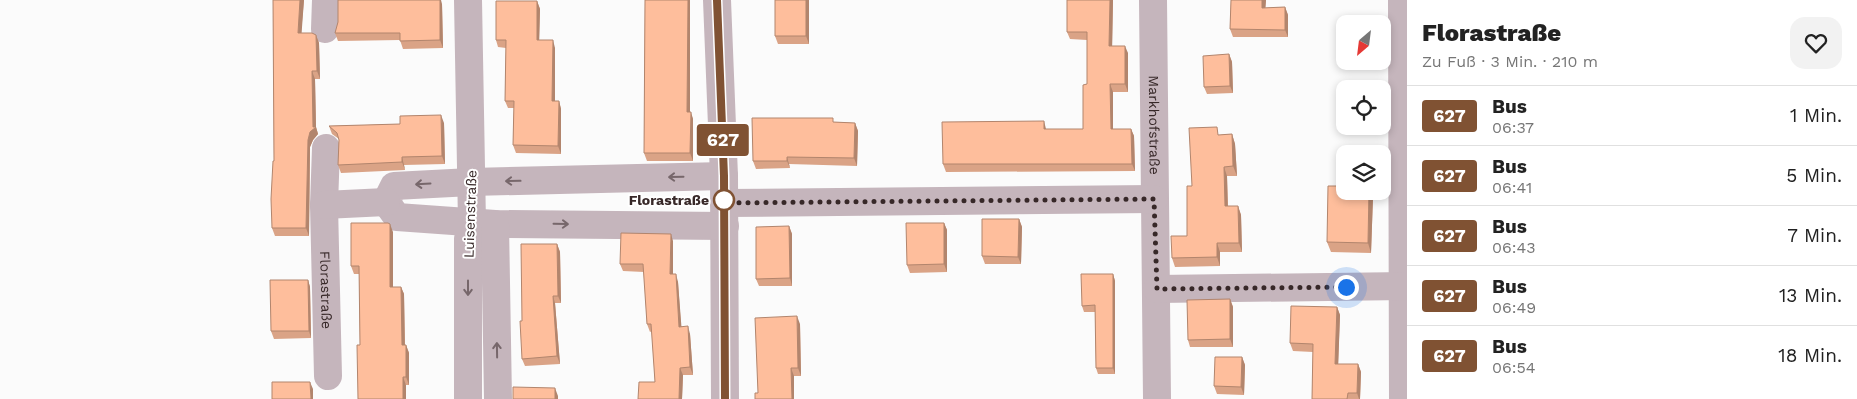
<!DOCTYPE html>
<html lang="de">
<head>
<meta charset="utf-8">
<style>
	body { margin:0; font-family:"Work Sans",sans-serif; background:#f2f2f2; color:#222; height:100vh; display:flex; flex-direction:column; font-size:19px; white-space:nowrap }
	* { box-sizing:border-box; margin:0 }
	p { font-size:16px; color:#767676 }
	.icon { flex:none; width:28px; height:28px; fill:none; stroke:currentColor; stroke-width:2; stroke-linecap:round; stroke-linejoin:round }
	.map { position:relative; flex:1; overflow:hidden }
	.sheet { display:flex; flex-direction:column; background:#fff; width:450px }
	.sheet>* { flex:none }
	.badge { padding:0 10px; border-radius:4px; font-size:18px; line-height:32px }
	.needle { width:32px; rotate:208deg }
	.controls { position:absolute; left:1336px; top:15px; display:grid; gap:10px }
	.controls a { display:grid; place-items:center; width:55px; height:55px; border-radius:10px; background:#fff; box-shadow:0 2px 8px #0003; font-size:25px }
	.you { position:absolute; width:25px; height:25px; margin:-12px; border:4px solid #fff; border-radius:50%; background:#1a73e8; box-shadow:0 0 0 8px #1a73e833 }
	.map>.badge { position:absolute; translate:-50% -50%; box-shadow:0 0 0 2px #fff }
	.round { display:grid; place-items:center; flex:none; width:52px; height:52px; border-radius:15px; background:#f2f2f2 }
	.overview { display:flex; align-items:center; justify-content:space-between; height:85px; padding:0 15px }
	h1 { font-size:24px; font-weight:800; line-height:38px }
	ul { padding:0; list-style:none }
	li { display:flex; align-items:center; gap:15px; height:60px; padding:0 15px; border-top:1px solid #e0e0e0 }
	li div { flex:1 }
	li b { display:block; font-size:19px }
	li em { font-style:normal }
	li .badge { min-width:55px; font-weight:700; text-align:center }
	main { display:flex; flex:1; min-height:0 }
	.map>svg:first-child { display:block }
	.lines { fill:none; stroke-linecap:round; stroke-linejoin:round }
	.minor { stroke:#c5b5bc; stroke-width:28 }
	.wall { fill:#daa386 }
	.shaded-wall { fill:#b2856d }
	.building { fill:#febe9c; stroke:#b2856d }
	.oneway { stroke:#77676b }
	.line-casing { stroke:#fff; stroke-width:11 }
	.line { stroke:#805233; stroke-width:8 }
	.walk { stroke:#372828; stroke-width:5; stroke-dasharray:0 9 }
	.stop-dot { fill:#fff; stroke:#805233; stroke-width:2.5 }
	.labels { text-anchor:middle; stroke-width:4; stroke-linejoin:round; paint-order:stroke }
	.street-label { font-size:14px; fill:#372828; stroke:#fff }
	.stop-label { font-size:14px; font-weight:bold; fill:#372828; stroke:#fff; text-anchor:end }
</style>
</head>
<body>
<main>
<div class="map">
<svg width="1407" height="399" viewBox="0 0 1407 399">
	<rect width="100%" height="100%" fill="#fbfbfb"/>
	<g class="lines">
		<g class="minor">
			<path d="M 468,0 L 472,223 L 468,239 L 468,399"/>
			<path d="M 717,0 L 724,176 L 725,399"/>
			<path id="s1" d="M 1153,0 L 1157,399"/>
			<path d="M 1402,0 L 1403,399"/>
			<path d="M 325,29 L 326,0"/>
			<path id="s2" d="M 326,148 L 324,205 L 328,376"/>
			<path d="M 724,176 L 471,182 L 394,186 L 386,202 L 397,217 L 495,224 L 725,226"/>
			<path d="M 724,203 L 1154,199"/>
			<path d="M 324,205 L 386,202"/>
			<path d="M 495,224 L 498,399"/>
			<path d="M 1157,289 L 1407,286"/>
		</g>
	</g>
	<path class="wall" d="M 273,0 L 304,0 L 301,33 L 316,35 L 319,43 L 320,79 L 315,79 L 316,127 L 318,134 L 313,140 L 310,147 L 309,236 L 275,236 L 272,228 L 274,161 Z
		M 645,0 L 690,0 L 690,112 L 693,119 L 693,161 L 647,161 L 644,153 Z
		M 809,0 L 809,44 L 778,44 L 775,36 Z
		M 1067,0 L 1113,0 L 1112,46 L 1128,53 L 1128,92 L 1113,92 L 1113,129 L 1131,129 L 1134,136 L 1135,171 L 946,172 L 943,164 L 1046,129 L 1083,129 L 1087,84 L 1087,40 L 1070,39 L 1067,32 Z
		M 1231,0 L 1266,0 L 1265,8 L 1285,7 L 1288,15 L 1288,37 L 1233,37 L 1230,29 Z
		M 537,1 L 540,9 L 539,40 L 555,48 L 555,101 L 559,101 L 561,109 L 561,154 L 516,153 L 513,145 L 514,108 L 508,108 L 505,101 L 506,48 L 498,47 L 496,40 Z
		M 442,4 L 443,48 L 403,49 L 400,40 L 338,41 L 335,33 Z
		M 1229,54 L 1232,62 L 1233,93 L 1207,94 L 1204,87 Z
		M 835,122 L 855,123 L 858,131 L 857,166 L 789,164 L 790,168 L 756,169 L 753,161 Z
		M 444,123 L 445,164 L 404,165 L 405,170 L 341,173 L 338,165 L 339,139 L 332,134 L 329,126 Z
		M 1232,134 L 1235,144 L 1237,176 L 1227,176 L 1228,206 L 1238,206 L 1241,215 L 1242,252 L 1220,252 L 1220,266 L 1175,267 L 1172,258 L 1187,236 L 1192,186 L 1220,135 Z
		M 1345,191 L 1370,191 L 1373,197 L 1371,253 L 1331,252 L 1327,242 Z
		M 1019,219 L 1022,227 L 1021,264 L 985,264 L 982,256 Z
		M 944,223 L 947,230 L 947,272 L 910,273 L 907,265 Z
		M 789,226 L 792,234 L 792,286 L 759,286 L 756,279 Z
		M 393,232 L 393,287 L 401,287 L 404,294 L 405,345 L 406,345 L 409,353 L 409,385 L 406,385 L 360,345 L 359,274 L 354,274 L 351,266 Z
		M 673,241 L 673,274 L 678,282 L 681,326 L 690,334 L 693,375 L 683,375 L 682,399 L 638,399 L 655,382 L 652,331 L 650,332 L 647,324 L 644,272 L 623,271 L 620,264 Z
		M 557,244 L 560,252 L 561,303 L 555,303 L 560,364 L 525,366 L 522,359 L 522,321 Z
		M 1113,274 L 1115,281 L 1115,374 L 1098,374 L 1096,368 L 1095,312 L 1084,312 L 1082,306 Z
		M 308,280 L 310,287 L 311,338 L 274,339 L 271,331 Z
		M 1230,299 L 1233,307 L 1233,347 L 1190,347 L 1188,340 Z
		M 1337,307 L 1340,315 L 1338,364 L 1358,364 L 1361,372 L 1360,399 L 1312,399 L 1313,352 L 1293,351 L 1290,343 Z
		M 800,324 L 801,376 L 794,376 L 794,399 L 755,399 Z
		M 1242,357 L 1245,365 L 1244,395 L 1217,394 L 1214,386 Z"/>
	<path class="shaded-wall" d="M 300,0 L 304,0 L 301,41 L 298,33 Z
		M 440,0 L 441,0 L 442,4 L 443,48 L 440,40 Z
		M 688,0 L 690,0 L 690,119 L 687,112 Z
		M 806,0 L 809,0 L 809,44 L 806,36 Z
		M 1110,0 L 1113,0 L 1112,53 L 1109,46 Z
		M 1262,0 L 1266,0 L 1265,15 L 1262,8 Z
		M 537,1 L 540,9 L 539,48 L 537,40 Z
		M 1285,7 L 1288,15 L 1288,37 L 1285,30 Z
		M 316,35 L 319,43 L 320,79 L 317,71 Z
		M 553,40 L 555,48 L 555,109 L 552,101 Z
		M 1125,46 L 1128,53 L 1128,92 L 1125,84 Z
		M 1229,54 L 1232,62 L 1233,93 L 1230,86 Z
		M 312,71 L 315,79 L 316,127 L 318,134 L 313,140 L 310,147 L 309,236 L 306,228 L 308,140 L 310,132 L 313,127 Z
		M 1110,84 L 1113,92 L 1113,136 L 1111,129 Z
		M 559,101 L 561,109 L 561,154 L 558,146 Z
		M 691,112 L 693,119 L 693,161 L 690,153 Z
		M 441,115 L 444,123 L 445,164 L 442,156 Z
		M 1044,121 L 1046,129 L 1047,137 L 1044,129 Z
		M 855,123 L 858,131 L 857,166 L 854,158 Z
		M 1131,129 L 1134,136 L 1135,171 L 1132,164 Z
		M 1232,134 L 1235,144 L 1237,176 L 1233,166 Z
		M 402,157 L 404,165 L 405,170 L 402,162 Z
		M 787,157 L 789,164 L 790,168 L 787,161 Z
		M 1224,167 L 1227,176 L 1228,215 L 1225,206 Z
		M 1369,191 L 1370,191 L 1373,197 L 1371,253 L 1368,243 Z
		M 1238,206 L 1241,215 L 1242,252 L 1239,243 Z
		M 1019,219 L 1022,227 L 1021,264 L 1018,257 Z
		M 944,223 L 947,230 L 947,272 L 944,264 Z
		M 390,224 L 393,232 L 393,295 L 390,287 Z
		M 789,226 L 792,234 L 792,286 L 790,278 Z
		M 671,234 L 673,241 L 673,282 L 670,274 Z
		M 1217,243 L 1220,252 L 1220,266 L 1217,257 Z
		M 557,244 L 560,252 L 561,303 L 558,296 Z
		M 676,274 L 678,282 L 682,334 L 679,327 Z
		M 1113,274 L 1115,281 L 1115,374 L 1113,368 Z
		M 308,280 L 310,287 L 311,338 L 309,331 Z
		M 401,287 L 404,294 L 405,353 L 402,345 Z
		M 553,296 L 555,303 L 560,364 L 557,356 Z
		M 1230,299 L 1233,307 L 1233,347 L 1230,339 Z
		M 1337,307 L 1340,315 L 1338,371 L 1335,364 Z
		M 797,316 L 800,324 L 801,376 L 798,368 Z
		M 688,326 L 690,334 L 693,375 L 690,367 Z
		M 406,345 L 409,353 L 409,385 L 406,377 Z
		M 1242,357 L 1245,365 L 1244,395 L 1241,387 Z
		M 1358,364 L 1361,372 L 1360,399 L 1359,399 L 1357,393 Z
		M 680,368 L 683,375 L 682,399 L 679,399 Z
		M 791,368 L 794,376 L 794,399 L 792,399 Z
		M 403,377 L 406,385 L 406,399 L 403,399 Z
		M 310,382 L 313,389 L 313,399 L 311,399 Z
		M 555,388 L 558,396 L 558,399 L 555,399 Z"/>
	<path class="building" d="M 273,0 L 300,0 L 298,33 L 312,33 L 316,35 L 317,71 L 312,71 L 313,127 L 316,127 L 310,132 L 308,140 L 306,228 L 272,228 L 271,199 L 273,161 L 274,161 Z
		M 338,0 L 440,0 L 440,40 L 400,41 L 400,33 L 335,33 L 338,22 Z
		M 645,0 L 688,0 L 687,112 L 691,112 L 690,153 L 644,153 Z
		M 775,0 L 806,0 L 806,36 L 775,36 Z
		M 1067,0 L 1110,0 L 1109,46 L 1125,46 L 1125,84 L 1110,84 L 1111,129 L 1131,129 L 1132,164 L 943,164 L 942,122 L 1044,121 L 1044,129 L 1083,129 L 1083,85 L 1087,84 L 1087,32 L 1067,32 Z
		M 1231,0 L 1262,0 L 1262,8 L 1285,7 L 1285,30 L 1230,29 Z
		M 496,1 L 537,1 L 537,40 L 553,40 L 552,101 L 559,101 L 558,146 L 513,145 L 514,101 L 505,101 L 506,40 L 496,40 Z
		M 1229,54 L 1230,86 L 1204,87 L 1203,56 Z
		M 441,115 L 442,156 L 402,157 L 402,162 L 338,165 L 339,140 L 337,133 L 329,126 L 400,124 L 400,116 Z
		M 752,118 L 833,118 L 833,122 L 855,123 L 854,158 L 787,157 L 787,161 L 753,161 Z
		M 1217,127 L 1218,135 L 1232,134 L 1233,166 L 1224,167 L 1225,206 L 1238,206 L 1239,243 L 1217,243 L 1217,257 L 1172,258 L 1171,236 L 1187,236 L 1187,186 L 1192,186 L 1189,128 Z
		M 1328,186 L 1345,186 L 1345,191 L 1369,191 L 1368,243 L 1327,242 Z
		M 982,219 L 1019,219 L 1018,257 L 982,256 Z
		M 351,223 L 388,223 L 390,224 L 390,287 L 401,287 L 402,345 L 406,345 L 406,377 L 403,377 L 403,399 L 358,399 L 357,345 L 360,345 L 359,266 L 351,266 Z
		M 906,223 L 944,223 L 944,264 L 907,265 Z
		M 789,226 L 790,278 L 756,279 L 756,227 Z
		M 621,233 L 671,234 L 670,274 L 676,274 L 679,327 L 688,326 L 690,367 L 680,368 L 679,399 L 638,399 L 639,382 L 655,382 L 651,324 L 647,324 L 643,264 L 620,264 Z
		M 521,244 L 557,244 L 558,296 L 553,296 L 557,356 L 522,359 L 520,321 L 522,321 Z
		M 1081,274 L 1113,274 L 1113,368 L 1096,368 L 1095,305 L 1082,306 Z
		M 270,280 L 308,280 L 309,331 L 271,331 Z
		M 1230,299 L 1230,339 L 1188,340 L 1187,300 Z
		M 1291,306 L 1337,307 L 1335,364 L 1358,364 L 1357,393 L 1348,393 L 1347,399 L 1312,399 L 1313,344 L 1290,343 Z
		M 797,316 L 798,368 L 791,368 L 792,399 L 755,399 L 755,393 L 758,393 L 755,318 Z
		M 1215,357 L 1242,357 L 1241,387 L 1214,386 Z
		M 272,382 L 310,382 L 311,399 L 272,399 Z
		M 513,387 L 555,388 L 555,399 L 513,399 Z"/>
	<defs><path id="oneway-shaft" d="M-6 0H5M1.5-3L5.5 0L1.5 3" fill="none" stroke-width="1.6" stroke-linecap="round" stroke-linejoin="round" transform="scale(1.25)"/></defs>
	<g class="oneway">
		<use href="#oneway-shaft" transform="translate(676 177) rotate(179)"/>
		<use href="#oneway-shaft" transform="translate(513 181) rotate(179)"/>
		<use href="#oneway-shaft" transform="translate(423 184) rotate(177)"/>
		<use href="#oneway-shaft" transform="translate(561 224) rotate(1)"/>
		<use href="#oneway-shaft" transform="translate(468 288) rotate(90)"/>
		<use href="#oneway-shaft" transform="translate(497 350) rotate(-91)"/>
	</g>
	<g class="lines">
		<g class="line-casing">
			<path id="line" d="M 717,0 L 724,176 L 725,399"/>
		</g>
		<use href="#line" class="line"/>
		<path class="walk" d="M 724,200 L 724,203 L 1154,199 L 1157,289 L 1346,287"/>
	</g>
	<circle class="stop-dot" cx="724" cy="200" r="10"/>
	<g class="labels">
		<g class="street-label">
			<text dy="5" stroke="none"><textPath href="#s1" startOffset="125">Markhofstraße</textPath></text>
			<text transform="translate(470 214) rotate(-88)" y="5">Luisenstraße</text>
			<text dy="5" stroke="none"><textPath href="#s2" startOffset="142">Florastraße</textPath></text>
		</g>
		<g class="stop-label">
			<text x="709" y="205">Florastraße</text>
		</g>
	</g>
</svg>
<div class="controls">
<a><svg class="needle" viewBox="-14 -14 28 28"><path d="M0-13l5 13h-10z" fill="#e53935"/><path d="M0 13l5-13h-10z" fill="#767676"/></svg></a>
<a><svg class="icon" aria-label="locate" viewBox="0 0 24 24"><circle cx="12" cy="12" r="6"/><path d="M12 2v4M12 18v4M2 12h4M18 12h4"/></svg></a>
<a><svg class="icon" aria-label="layers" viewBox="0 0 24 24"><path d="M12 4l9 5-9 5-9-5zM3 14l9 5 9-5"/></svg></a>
</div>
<div class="you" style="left:1346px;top:287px"></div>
<b class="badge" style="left:723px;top:140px;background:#805233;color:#fff">627</b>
</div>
<section class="sheet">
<div class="overview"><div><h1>Florastraße</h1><p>Zu Fuß · 3 Min. · 210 m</p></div><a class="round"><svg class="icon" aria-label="heart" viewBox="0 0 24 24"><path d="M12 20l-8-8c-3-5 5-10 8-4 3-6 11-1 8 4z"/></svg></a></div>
<ul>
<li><span class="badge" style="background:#805233;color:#fff">627</span><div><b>Bus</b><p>06:37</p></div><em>1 Min.</em></li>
<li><span class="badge" style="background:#805233;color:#fff">627</span><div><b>Bus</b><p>06:41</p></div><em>5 Min.</em></li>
<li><span class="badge" style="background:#805233;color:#fff">627</span><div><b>Bus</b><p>06:43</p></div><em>7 Min.</em></li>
<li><span class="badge" style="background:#805233;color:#fff">627</span><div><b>Bus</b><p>06:49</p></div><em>13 Min.</em></li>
<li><span class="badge" style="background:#805233;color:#fff">627</span><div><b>Bus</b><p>06:54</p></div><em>18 Min.</em></li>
</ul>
</section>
</main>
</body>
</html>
